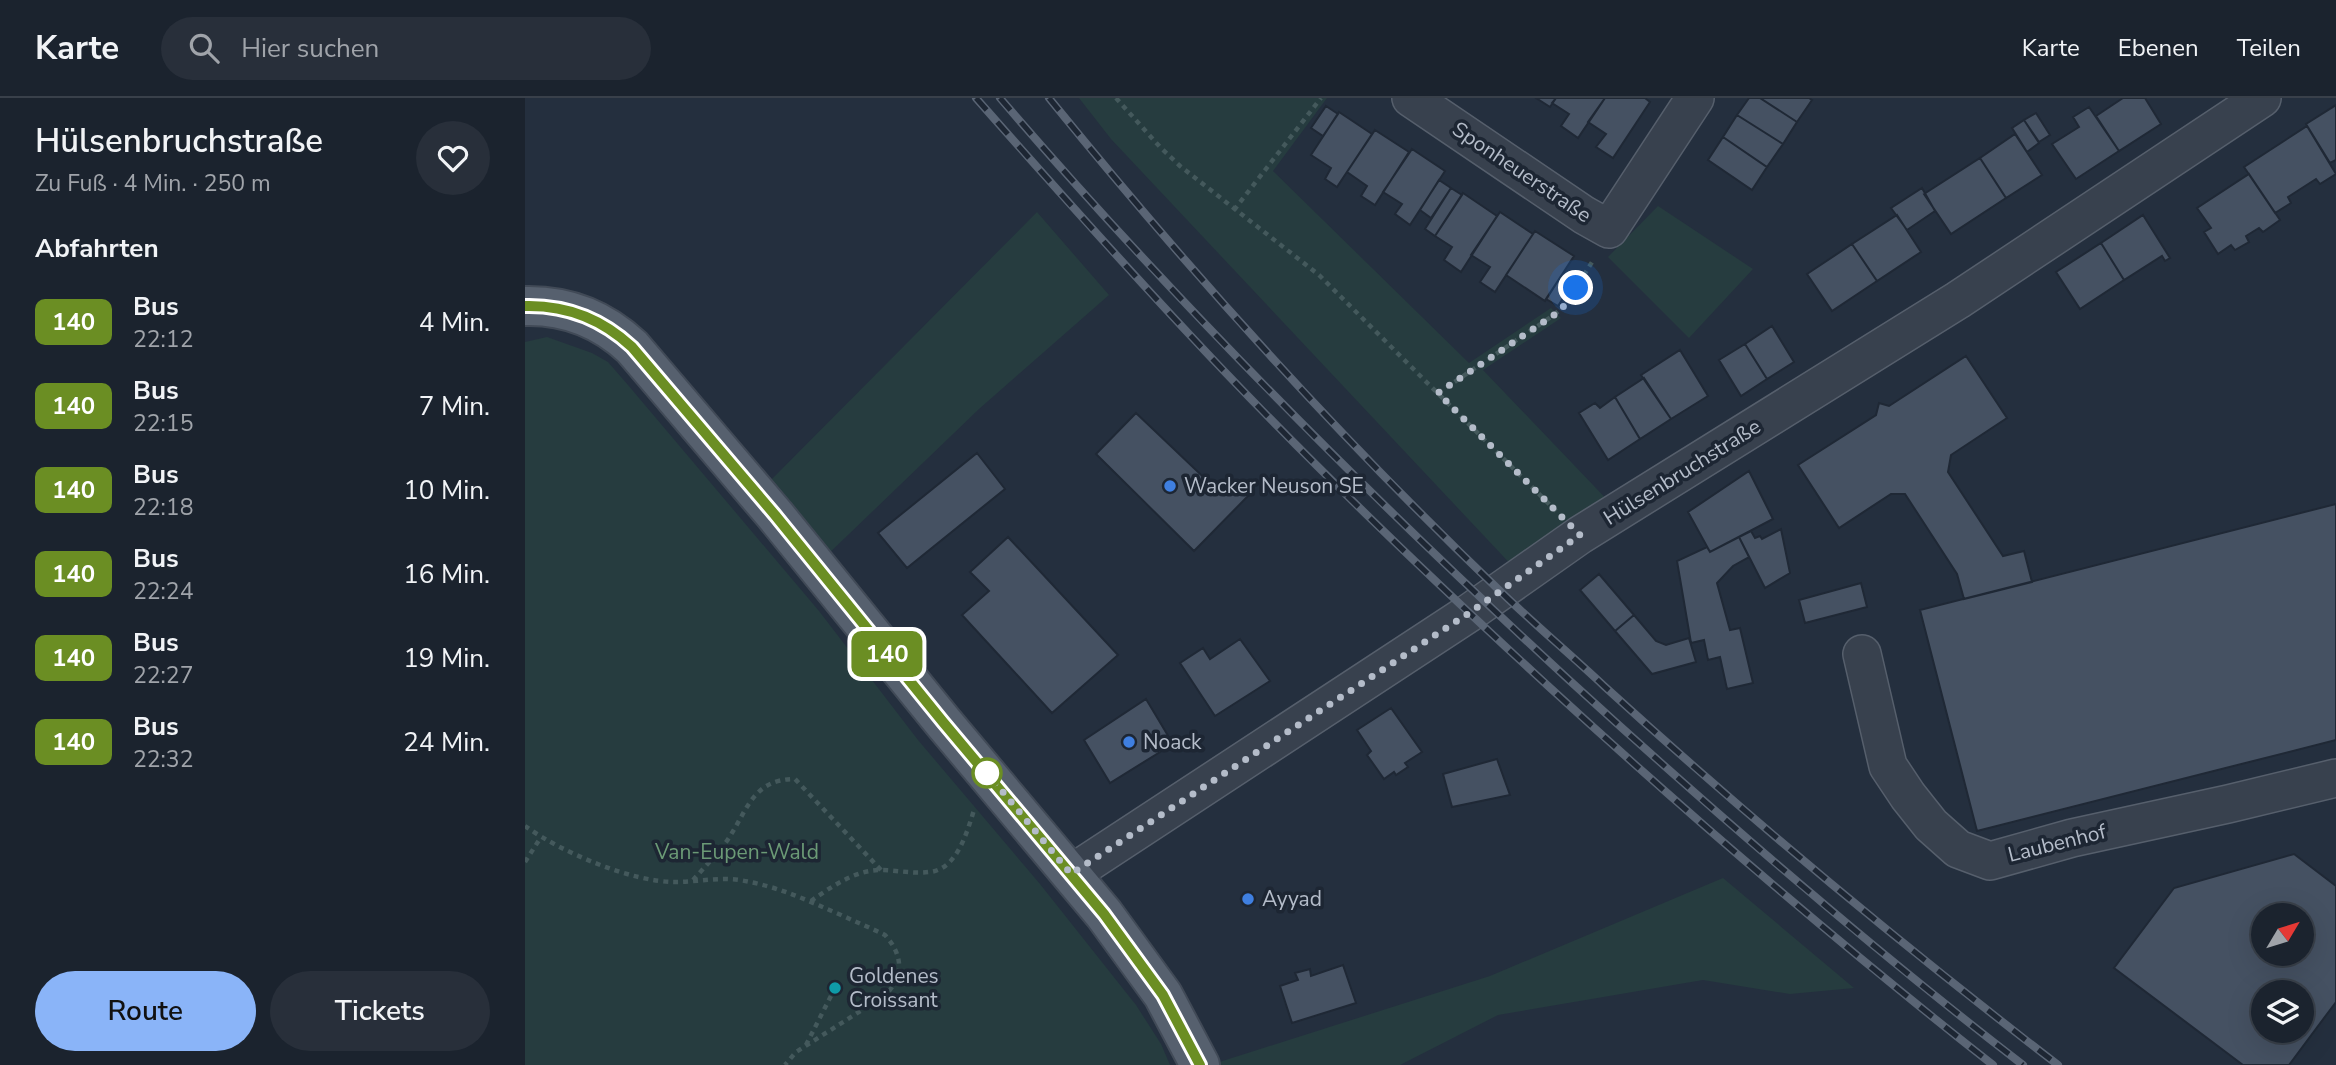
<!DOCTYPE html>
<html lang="de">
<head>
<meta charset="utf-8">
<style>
	body { margin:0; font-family:"Nunito Sans",sans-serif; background:#282f3a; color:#f1f3f6; height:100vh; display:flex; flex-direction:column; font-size:26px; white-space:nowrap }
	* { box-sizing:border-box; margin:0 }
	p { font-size:23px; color:#a0a4aa }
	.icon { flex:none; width:38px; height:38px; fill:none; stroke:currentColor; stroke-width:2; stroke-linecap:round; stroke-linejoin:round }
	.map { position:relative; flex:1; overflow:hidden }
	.panel { display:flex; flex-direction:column; background:#1b232e; width:525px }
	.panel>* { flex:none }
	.badge { padding:0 14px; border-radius:10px; font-size:24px; line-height:46px }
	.needle { width:46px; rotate:52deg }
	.tools { position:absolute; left:1726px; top:805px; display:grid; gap:14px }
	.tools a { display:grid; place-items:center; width:63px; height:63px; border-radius:50%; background:#1b232e; box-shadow:0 7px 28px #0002,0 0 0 2px #39404a; font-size:35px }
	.you { position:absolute; width:35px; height:35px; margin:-18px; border:5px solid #fff; border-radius:50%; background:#1a73e8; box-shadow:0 0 0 10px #1a73e833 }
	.map>.badge { position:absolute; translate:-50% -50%; box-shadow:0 0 0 4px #fff }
	h2 { padding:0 35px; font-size:26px; line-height:63px }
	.round { display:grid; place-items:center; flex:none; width:74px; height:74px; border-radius:37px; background:#282f3a }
	.head { display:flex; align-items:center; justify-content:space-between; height:119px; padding:0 35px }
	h1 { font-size:33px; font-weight:600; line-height:52px }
	.cta { display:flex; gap:14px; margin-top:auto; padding:14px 35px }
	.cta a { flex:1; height:80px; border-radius:42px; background:#8ab4f8; color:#111; font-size:28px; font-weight:600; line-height:80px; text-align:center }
	.cta a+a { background:#282f3a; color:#f1f3f6 }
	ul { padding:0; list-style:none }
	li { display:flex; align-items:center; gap:21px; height:84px; padding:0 35px }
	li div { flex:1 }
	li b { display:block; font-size:26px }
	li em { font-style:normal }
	li .badge { min-width:77px; font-weight:700; text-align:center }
	header { display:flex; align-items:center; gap:42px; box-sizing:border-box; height:98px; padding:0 35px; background:#1b232e; border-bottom:2px solid #39404a }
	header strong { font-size:33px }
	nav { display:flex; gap:38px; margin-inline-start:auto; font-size:24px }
	.search { width:490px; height:63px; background:#282f3a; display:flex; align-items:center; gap:18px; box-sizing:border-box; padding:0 24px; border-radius:38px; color:#a0a4aa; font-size:26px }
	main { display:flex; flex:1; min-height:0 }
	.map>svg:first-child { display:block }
	.green { fill:#263c3f }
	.building { fill:#455162; stroke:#1f2835; stroke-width:2; fill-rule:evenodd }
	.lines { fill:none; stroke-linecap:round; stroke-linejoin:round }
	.minor-casing { stroke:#565f6c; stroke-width:40 }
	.major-casing { stroke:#414a57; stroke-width:42 }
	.path { stroke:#44595c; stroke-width:4.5; stroke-dasharray:5 5; stroke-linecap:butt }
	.minor { stroke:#38414e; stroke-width:37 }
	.major { stroke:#56606e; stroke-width:38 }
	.rail-casing { stroke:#5a6575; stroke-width:8 }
	.rail { stroke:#1d2633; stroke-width:5; stroke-dasharray:16; stroke-linecap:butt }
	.line-casing { stroke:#fff; stroke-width:16 }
	.line { stroke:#6b8e23; stroke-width:10 }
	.walk { stroke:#b4bcc9; stroke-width:7; stroke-dasharray:0 12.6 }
	.shop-dot { fill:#3f7fe0; stroke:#1d2633; stroke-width:2.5 }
	.stop-dot { fill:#fff; stroke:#6b8e23; stroke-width:3.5 }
	.culture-dot { fill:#0f9aa8; stroke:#1d2633; stroke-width:2.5 }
	.labels { text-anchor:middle; stroke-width:7; stroke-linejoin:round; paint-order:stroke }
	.street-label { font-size:21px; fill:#b4bcc9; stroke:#1d2633 }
	.poi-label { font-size:21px; fill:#b4bcc9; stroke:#1d2633; text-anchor:start }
	.park-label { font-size:21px; fill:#6b9a76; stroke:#1d2633 }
</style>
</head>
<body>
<header>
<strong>Karte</strong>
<div class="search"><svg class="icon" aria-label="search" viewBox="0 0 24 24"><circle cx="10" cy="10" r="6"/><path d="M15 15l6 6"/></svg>Hier suchen</div>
<nav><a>Karte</a><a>Ebenen</a><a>Teilen</a></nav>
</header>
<main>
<section class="panel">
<div class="head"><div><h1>Hülsenbruchstraße</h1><p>Zu Fuß · 4 Min. · 250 m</p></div><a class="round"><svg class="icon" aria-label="heart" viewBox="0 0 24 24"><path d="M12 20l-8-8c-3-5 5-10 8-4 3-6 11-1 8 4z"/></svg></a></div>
<h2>Abfahrten</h2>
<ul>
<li><span class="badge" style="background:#6b8e23;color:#fff">140</span><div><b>Bus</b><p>22:12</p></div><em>4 Min.</em></li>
<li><span class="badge" style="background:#6b8e23;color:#fff">140</span><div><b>Bus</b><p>22:15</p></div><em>7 Min.</em></li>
<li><span class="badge" style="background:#6b8e23;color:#fff">140</span><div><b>Bus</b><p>22:18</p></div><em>10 Min.</em></li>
<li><span class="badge" style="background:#6b8e23;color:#fff">140</span><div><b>Bus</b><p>22:24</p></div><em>16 Min.</em></li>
<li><span class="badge" style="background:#6b8e23;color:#fff">140</span><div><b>Bus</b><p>22:27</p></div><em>19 Min.</em></li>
<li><span class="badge" style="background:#6b8e23;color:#fff">140</span><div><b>Bus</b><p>22:32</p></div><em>24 Min.</em></li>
</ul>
<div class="cta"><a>Route</a><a>Tickets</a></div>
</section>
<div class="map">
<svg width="1811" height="967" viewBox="0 0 1811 967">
	<rect width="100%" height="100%" fill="#242f3e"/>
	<path class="green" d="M 554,0 L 802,0 L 748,73 L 944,265 L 1026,210 L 1036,220 L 958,272 L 1090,410 L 992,473 L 586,41 Z
		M 1133,108 L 1228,171 L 1164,240 L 1083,159 Z
		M 512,114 L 584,197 L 454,311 L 297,462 L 246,382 Z
		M 22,239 L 67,255 L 83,264 L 103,287 L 294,513 L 393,642 L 515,786 L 611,907 L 636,946 L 645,967 L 0,967 L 0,244 Z
		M 1198,780 L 1329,890 L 1265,896 L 1178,882 L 973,917 L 875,967 L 685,967 L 965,878 Z"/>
	<path class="building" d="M 1011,0 L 1031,0 L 1025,9 Z
		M 1031,0 L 1080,0 L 1053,40 L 1036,28 L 1044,16 L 1027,5 Z
		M 1080,0 L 1120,0 L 1125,4 L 1088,60 L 1071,49 L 1081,36 L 1063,24 Z
		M 1224,0 L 1235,0 L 1272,24 L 1258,46 L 1212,17 Z
		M 1235,0 L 1284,0 L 1287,2 L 1272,24 Z
		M 1598,0 L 1620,0 L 1636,26 L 1594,53 L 1571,18 Z
		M 1811,7 L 1811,62 L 1805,65 L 1781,26 Z
		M 801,8 L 813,16 L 798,38 L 786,30 Z
		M 1564,9 L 1594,53 L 1551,81 L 1527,46 L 1554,29 L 1548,19 Z
		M 814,14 L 847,36 L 812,89 L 800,81 L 806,70 L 786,57 Z
		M 1511,15 L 1525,37 L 1514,44 L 1499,22 Z
		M 1212,17 L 1258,46 L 1242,69 L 1198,39 Z
		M 1499,22 L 1514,45 L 1502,54 L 1487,30 Z
		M 1782,28 L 1811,76 L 1795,86 L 1791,81 L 1763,99 L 1766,105 L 1750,115 L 1719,69 Z
		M 850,32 L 884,54 L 850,107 L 836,98 L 842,88 L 822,74 Z
		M 1490,36 L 1517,77 L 1481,100 L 1455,60 Z
		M 1198,39 L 1242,69 L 1227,92 L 1183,62 Z
		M 887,51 L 920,73 L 885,127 L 870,116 L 877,106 L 858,94 Z
		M 1455,60 L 1481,100 L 1426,136 L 1399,96 Z
		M 1724,76 L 1755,122 L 1738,134 L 1734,130 L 1721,138 L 1724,144 L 1710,152 L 1706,147 L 1693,156 L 1679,134 L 1686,130 L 1672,110 Z
		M 914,82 L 926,90 L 906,120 L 895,112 Z
		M 926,90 L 937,97 L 910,138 L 900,131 Z
		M 1397,90 L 1410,113 L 1382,132 L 1366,110 Z
		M 938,95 L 972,118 L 936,174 L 919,162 L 927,149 L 910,138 Z
		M 975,114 L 1008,136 L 970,194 L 955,184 L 965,169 L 946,157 Z
		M 1372,117 L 1396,154 L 1352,183 L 1327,146 Z
		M 1618,117 L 1645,160 L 1640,163 L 1637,158 L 1599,182 L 1576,145 Z
		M 1010,133 L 1049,158 L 1020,203 L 981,177 Z
		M 1576,145 L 1599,182 L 1555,211 L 1531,174 Z
		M 1327,146 L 1352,183 L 1307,213 L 1282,176 Z
		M 1036,178 L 1048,185 L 1033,208 L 1021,201 Z
		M 1247,228 L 1269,264 L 1242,281 L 1220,246 Z
		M 1220,246 L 1242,281 L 1216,298 L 1194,262 Z
		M 1155,252 L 1183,298 L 1146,321 L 1116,277 Z
		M 1441,258 L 1482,320 L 1426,357 L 1423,374 L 1478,458 L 1499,453 L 1507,484 L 1439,501 L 1432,476 L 1380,396 L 1366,396 L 1314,430 L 1273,367 L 1351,317 L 1354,305 L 1364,308 Z
		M 1119,280 L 1146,321 L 1115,341 L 1090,299 Z
		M 1090,299 L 1115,341 L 1083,362 L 1054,315 L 1070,305 L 1075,310 Z
		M 611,315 L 694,394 L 707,382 L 723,398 L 669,453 L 571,356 Z
		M 452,355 L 480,391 L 382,470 L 353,435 Z
		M 1224,373 L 1248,421 L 1185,454 L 1163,414 Z
		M 1811,406 L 1811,642 L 1452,733 L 1395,512 Z
		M 1256,431 L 1265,475 L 1240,490 L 1214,439 L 1226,433 L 1230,440 L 1235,438 L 1237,441 Z
		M 483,439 L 593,557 L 527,615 L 437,517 L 464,493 L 445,474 Z
		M 1214,439 L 1224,459 L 1208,468 L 1192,485 L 1205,532 L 1215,530 L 1228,585 L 1202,591 L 1195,559 L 1183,562 L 1179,542 L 1166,545 L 1152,463 L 1182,449 L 1185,454 Z
		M 1074,476 L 1109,517 L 1090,533 L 1055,492 Z
		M 1336,485 L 1342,509 L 1280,525 L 1274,502 Z
		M 1109,517 L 1131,543 L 1141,547 L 1164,540 L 1171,564 L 1127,576 L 1090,533 Z
		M 715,541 L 745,583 L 690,618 L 655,565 L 678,550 L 685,561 Z
		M 621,601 L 648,646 L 585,685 L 559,642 Z
		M 866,610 L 897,654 L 880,665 L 883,669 L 871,677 L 869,674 L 859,681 L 842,657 L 846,653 L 832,632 Z
		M 972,661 L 985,697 L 927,709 L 918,676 Z
		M 1769,756 L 1811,788 L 1811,904 L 1764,967 L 1718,967 L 1589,870 L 1649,790 ZM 1738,817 L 1776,817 L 1776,856 L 1738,856 ZM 1738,894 L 1776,894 L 1776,933 L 1738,933 Z
		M 818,867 L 831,905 L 767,925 L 755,888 L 773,882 L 770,875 L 785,871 L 786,878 Z"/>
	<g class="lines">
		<g class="minor-casing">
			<path id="minor" d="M 886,0 L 1059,117 L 1084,131 L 1170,0
				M 1337,556 L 1363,668 L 1383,698 L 1406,727 L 1433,751 L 1465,763 L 1547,740 L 1703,706 L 1811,680
				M 546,776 L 944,515 L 1055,437 L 1433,202 L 1737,0"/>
		</g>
		<g class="major-casing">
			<path id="major" d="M 0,208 C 41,207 77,221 107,249 L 250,417 L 418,624 L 579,816 L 638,897 L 675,967"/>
		</g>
		<path class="path" d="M 591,0 L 635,49 L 655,68 L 794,177 L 1031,413
			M 709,112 L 796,0
			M 913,295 L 1029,217 L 1040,207 L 1069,161
			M 0,728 C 36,754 106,784 150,784 C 172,784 193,779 214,782 C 253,788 281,802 316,817 C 331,824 346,830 360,837 C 379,858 379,880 359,898 L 271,954 L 260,967
			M 0,764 L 16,739
			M 168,782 C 179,770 191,757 201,744 C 222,715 226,681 270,681 L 356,772
			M 286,803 C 306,789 330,772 355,772 C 371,772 388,776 404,774 C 432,772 442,734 449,712
			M 281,947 L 310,890"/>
		<use href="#minor" class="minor"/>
		<use href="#major" class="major"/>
		<g class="rail-casing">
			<path id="rail" d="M 451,0 C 532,92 613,183 698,272 C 802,381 911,485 1022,587 C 1166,719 1314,846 1468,967
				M 475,0 C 652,206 844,398 1044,582 C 1191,716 1341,846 1498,967
				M 524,0 C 664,173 814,339 975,493 C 1009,526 1045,556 1079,588 C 1225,721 1377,847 1533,967"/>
		</g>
		<use href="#rail" class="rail"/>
	</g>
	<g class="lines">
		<g class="line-casing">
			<path id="line" d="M 0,208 C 41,207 77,221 107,249 L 250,417 L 418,624 L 579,816 L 638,897 L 675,967"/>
		</g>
		<use href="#line" class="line"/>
		<path class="walk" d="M 462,675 L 546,776 L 944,515 L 1055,437 L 913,295 L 1029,217 L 1040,207 L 1051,190"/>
	</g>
	<g class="shop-dot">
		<circle cx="645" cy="388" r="7"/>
		<circle cx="604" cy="644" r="7"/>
		<circle cx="723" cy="801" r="7"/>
	</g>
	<circle class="stop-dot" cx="462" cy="675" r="14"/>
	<circle class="culture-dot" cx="310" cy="890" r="7"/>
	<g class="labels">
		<g class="street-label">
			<text transform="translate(997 74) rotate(34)" y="7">Sponheuerstraße</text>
			<text transform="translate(1157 374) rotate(-32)" y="7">Hülsenbruchstraße</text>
			<text transform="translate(1532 745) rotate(-14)" y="7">Laubenhof</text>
		</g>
		<g class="poi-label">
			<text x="659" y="395">Wacker Neuson SE</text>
			<text x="618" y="651">Noack</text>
			<text x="737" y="808">Ayyad</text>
			<text x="324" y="885">Goldenes<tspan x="324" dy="24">Croissant</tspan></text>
		</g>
		<g class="park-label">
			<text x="212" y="761">Van-Eupen-Wald</text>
		</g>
	</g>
</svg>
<div class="tools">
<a><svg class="needle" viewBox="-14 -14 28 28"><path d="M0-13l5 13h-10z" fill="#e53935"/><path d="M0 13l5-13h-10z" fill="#a0a4aa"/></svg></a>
<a><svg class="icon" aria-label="layers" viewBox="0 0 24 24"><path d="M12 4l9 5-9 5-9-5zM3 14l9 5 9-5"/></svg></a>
</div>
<div class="you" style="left:1051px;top:190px"></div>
<b class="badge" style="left:362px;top:556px;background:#6b8e23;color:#fff">140</b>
</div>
</main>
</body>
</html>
